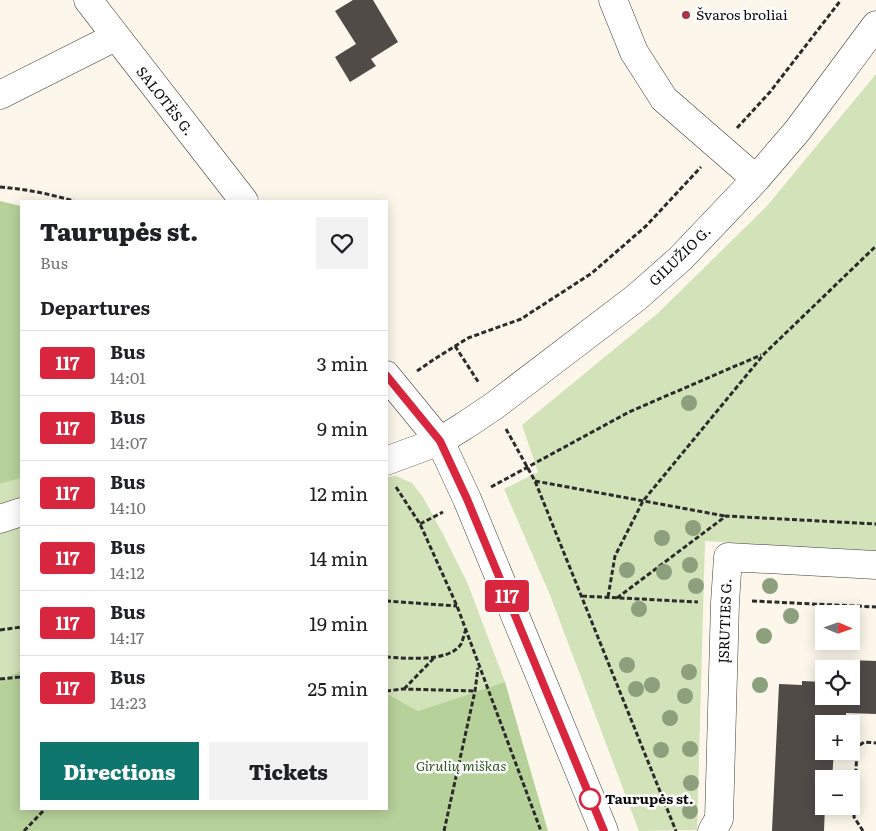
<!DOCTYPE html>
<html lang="en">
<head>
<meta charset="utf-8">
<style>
	body { margin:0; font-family:Literata,serif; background:#f2f2f2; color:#202124; height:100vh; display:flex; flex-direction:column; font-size:19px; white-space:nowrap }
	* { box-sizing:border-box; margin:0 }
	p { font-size:16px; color:#757577 }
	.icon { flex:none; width:28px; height:28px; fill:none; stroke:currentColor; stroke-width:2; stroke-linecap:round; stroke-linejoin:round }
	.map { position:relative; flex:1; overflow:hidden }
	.drawer { position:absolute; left:20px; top:200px; width:368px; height:610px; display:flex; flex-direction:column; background:#fff; border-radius:0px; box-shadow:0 2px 12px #0003 }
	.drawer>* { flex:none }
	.badge { padding:0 10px; border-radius:4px; font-size:18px; line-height:32px }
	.needle { width:32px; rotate:92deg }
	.buttons { position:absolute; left:815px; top:605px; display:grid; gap:10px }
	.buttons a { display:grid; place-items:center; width:45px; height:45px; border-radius:0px; background:#fff; box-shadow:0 2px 12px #0003; font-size:25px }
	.map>.badge { position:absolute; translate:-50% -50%; box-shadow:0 0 0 2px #fff }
	h2 { padding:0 20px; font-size:19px; line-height:45px }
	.round { display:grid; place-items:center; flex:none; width:52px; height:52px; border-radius:0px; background:#f2f2f2 }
	.overview { display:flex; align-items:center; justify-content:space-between; height:85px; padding:0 20px }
	h1 { font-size:24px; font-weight:800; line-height:38px }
	.primary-button { display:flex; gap:10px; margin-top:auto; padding:10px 20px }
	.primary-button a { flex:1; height:58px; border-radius:0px; background:#0f766e; color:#fff; font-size:20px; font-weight:800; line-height:58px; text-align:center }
	.primary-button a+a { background:#f2f2f2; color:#202124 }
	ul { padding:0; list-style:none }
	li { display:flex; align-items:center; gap:15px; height:65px; padding:0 20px; border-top:1px solid #e0e0e0 }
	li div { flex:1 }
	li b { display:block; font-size:19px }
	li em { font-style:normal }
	li .badge { min-width:55px; font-weight:700; text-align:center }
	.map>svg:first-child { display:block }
	.green { fill:#d2e2b9 }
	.forest { fill:#b7d19a }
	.building { fill:#514b48 }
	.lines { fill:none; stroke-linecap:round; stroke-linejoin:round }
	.minor-casing { stroke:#3d3d3d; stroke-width:29 }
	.path { stroke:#2c2c2c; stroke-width:3; stroke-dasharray:5 2.5; stroke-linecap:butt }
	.minor { stroke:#fff; stroke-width:28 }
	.tree { fill:#8da07d }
	.line-casing { stroke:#fff; stroke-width:11 }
	.line { stroke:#d7263d; stroke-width:8 }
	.poi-dot { fill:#a83444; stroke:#fff; stroke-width:2 }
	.stop-dot { fill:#fff; stroke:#d7263d; stroke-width:2.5 }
	.labels { text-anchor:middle; stroke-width:5; stroke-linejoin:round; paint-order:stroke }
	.poi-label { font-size:14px; fill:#0a0a0a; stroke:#fff; text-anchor:start }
	.street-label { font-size:14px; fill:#0a0a0a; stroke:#fff }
	.park-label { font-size:14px; font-style:italic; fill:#335924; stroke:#fff }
	.stop-label { font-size:14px; font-weight:bold; fill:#0a0a0a; stroke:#fff; text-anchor:start }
</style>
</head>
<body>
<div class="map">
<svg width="876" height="831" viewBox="0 0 876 831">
	<rect width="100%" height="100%" fill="#fcf7ea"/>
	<path class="green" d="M 876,74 L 876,552 L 705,541 L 697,830 L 639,831 L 550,595 L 504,489 L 538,472 L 522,425 L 657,314 L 767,206 Z
		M 396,476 L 412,483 L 423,497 L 444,536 L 467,582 L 505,682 L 418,711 L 386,693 L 386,477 Z
		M 21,478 L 21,670 L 0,682 L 0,484 Z"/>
	<path class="forest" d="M 0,201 L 21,206 L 21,478 L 0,484 Z
		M 21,670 L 21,809 L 386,809 L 386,693 L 418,711 L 505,682 L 548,831 L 0,831 L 0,682 Z"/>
	<path class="building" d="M 353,0 L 373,0 L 398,42 L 371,59 L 376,66 L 350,82 L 335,57 L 356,44 L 335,11 Z
		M 849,660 L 876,661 L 876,714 L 846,713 L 846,718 L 835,718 L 835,724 L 824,724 L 824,751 L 834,751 L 832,779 L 824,779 L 824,806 L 825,806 L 824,831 L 772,831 L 779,684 L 802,685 L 802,681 L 824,682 L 824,696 L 851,696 L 851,669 L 848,669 Z"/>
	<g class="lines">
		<g class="minor-casing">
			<path id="minor" d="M 88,0 L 244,201
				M 613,0 L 634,52 L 664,99 L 756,179
				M 0,95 L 115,37
				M 386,375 L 440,441 L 467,499 L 604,831
				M 386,461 L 440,441 L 464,426 L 494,406 L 637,297 L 681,258 L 756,179 L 798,130 L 876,25
				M 0,519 L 21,512
				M 712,831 L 719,819 L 725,603 L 728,557 L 876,565"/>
		</g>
		<path class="path" d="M 737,128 L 770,92 L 841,0
			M 0,187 C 25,189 50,194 74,201
			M 455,346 L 479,383
			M 417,371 L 433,360 L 468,338 L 521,319 L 592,273 L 646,226 L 701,167
			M 506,429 L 535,481 L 676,831
			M 535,481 L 725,516
			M 396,487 L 420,524 L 457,606 L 541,831
			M 491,487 L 629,412 L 761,355
			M 420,524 L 443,512
			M 582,596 L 698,602
			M 608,597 L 615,556 L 643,501 L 764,354 L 876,246
			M 617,598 L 726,516 L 876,524
			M 386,601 L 457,606
			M 752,601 L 876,607
			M 0,630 L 21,627
			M 386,657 C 405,658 449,663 461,644 C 463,640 464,634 466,629
			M 0,679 L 21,677
			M 404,689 L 434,658
			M 386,691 L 403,689 L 475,691
			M 24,831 L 45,809
			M 444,831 L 475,691 L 478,668
			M 863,831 L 854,817 L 857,747 L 864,742 L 876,743"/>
		<use href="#minor" class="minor"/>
	</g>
	<g class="tree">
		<circle cx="689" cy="403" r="8"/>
		<circle cx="693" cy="528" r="8"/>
		<circle cx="662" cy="538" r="8"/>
		<circle cx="690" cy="565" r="8"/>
		<circle cx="627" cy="570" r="8"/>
		<circle cx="664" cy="572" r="8"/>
		<circle cx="696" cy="586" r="8"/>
		<circle cx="770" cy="586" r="8"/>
		<circle cx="639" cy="609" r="8"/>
		<circle cx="791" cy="616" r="8"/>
		<circle cx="764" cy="636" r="8"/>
		<circle cx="627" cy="665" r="8"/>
		<circle cx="689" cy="672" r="8"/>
		<circle cx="652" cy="685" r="8"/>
		<circle cx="760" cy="685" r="8"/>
		<circle cx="636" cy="689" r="8"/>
		<circle cx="685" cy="696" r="8"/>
		<circle cx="670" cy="718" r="8"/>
		<circle cx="690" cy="749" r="8"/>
		<circle cx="661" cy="750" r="8"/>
		<circle cx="691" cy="783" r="8"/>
		<circle cx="690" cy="811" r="8"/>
	</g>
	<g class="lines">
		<g class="line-casing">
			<path id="line" d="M 386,375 L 440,441 L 467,499 L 604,831"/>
		</g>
		<use href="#line" class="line"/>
	</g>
	<circle class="poi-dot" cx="686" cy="15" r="5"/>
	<circle class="stop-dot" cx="590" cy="799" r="10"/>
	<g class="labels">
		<g class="poi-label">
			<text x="696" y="20">Švaros broliai</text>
		</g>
		<g class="street-label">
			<text transform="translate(165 101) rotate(52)" y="5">SALOTĖS G.</text>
			<text transform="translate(680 256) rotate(-44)" y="5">GILUŽIO G.</text>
			<text transform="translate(725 621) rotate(-88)" y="5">ĮSRUTIES G.</text>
		</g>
		<g class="park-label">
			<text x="461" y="771">Girulių miškas</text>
		</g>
		<g class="stop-label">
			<text x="605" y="804">Taurupės st.</text>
		</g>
	</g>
</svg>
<div class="buttons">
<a><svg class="needle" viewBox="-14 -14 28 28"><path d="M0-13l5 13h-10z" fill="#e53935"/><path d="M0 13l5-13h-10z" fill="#757577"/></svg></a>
<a><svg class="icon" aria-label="locate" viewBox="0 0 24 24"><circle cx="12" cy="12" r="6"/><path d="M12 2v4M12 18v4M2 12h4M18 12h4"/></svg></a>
<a>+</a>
<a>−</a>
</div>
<b class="badge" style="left:507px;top:596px;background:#d7263d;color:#fff">117</b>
<section class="drawer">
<div class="overview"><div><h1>Taurupės st.</h1><p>Bus</p></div><a class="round"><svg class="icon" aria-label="heart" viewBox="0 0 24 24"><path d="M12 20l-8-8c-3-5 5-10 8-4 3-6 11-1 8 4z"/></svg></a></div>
<h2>Departures</h2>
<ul>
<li><span class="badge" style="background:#d7263d;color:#fff">117</span><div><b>Bus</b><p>14:01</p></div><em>3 min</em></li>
<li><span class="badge" style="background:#d7263d;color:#fff">117</span><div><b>Bus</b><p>14:07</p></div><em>9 min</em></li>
<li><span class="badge" style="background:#d7263d;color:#fff">117</span><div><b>Bus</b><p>14:10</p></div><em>12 min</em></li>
<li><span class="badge" style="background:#d7263d;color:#fff">117</span><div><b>Bus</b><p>14:12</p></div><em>14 min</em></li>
<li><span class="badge" style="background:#d7263d;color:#fff">117</span><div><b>Bus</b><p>14:17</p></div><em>19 min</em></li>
<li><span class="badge" style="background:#d7263d;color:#fff">117</span><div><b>Bus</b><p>14:23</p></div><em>25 min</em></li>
</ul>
<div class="primary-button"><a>Directions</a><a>Tickets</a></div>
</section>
</div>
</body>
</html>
